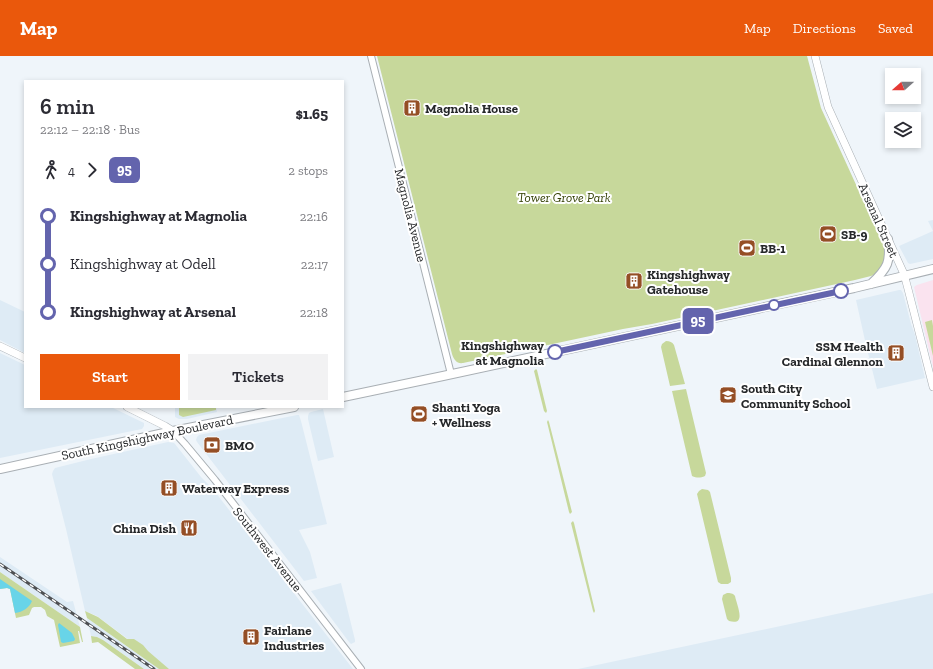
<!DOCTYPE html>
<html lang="en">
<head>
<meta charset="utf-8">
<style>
	body { margin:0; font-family:"Zilla Slab",serif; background:#f2f2f3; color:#2b2b33; height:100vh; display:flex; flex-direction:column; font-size:15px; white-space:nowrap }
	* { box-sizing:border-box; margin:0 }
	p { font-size:13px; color:#7c7c81 }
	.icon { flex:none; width:22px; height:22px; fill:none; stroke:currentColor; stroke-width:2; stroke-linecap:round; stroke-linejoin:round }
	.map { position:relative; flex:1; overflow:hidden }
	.panel { position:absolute; left:24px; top:24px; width:320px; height:328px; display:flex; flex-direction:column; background:#fff; border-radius:0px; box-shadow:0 2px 6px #0003 }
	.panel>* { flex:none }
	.badge { padding:0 8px; border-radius:6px; font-size:14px; line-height:26px }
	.needle { width:26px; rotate:249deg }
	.controls { position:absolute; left:885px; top:12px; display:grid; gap:8px }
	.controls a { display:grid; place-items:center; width:36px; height:36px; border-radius:0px; background:#fff; box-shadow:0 2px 6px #0003; font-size:20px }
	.map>.badge { position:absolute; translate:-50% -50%; box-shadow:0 0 0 2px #fff }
	.legs { display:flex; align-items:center; gap:6px; height:44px; padding:0 16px; font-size:13px }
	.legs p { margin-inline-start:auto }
	.summary { display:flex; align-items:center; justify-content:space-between; height:68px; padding:0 16px }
	h1 { font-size:22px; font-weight:600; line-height:30px }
	.primary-button { display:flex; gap:8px; margin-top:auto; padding:8px 16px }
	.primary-button a { flex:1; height:46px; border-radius:0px; background:#ea580c; color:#fff; font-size:16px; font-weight:600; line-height:46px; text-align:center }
	.primary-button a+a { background:#f2f2f3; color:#2b2b33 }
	ul { padding:0 16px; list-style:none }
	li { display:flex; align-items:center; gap:14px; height:48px; font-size:15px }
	li i { display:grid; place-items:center; width:6px; height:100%; margin:0 5px; background:currentColor }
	li i::after { content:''; width:10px; height:10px; margin:-5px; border:3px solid; border-radius:50%; background:#fff }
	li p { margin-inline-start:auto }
	li:first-child i { background:linear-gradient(#0000 50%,currentColor 0) }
	li:last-child i { background:linear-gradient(currentColor 50%,#0000 0) }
	header { display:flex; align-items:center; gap:24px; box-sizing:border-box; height:56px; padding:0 20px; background:#ea580c; color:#fff }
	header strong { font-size:19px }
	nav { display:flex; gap:22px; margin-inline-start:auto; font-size:14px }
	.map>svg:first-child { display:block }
	.built { fill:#deebf5 }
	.education { fill:#fae3ef }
	.green { fill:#c7d89b }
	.water { fill:#68d4e8 }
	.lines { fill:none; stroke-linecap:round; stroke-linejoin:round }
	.tertiary-casing { stroke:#a9afb4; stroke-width:8 }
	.secondary-casing { stroke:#a9afb4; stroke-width:8 }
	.primary-casing { stroke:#a9afb4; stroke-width:10 }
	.tertiary { stroke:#fff; stroke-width:6 }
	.secondary { stroke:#fff; stroke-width:7 }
	.primary { stroke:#fff; stroke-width:8 }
	.rail-casing { stroke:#4e5053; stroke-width:3 }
	.rail { stroke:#fff; stroke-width:1.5; stroke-dasharray:4.5; stroke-linecap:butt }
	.line-1-casing { stroke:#fff; stroke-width:9 }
	.line-1 { stroke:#6364ad; stroke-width:6 }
	.stop-1-dot { fill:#fff; stroke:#6364ad; stroke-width:2 }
	.labels { text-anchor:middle; stroke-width:4; stroke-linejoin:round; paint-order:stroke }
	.poi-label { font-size:13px; font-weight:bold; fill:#252729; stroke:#fff; text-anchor:start }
	.park-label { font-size:13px; font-style:italic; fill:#313d01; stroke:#fff }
	.street-label { font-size:13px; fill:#252729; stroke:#fff }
	.stop-label { font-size:13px; font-weight:bold; fill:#252729; stroke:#fff; text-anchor:end }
</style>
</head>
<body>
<header>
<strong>Map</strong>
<nav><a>Map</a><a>Directions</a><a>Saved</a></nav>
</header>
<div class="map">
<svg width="933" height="613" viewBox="0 0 933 613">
	<rect width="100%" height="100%" fill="#eff5fa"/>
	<path class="built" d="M 933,164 L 933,203 L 910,208 L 908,207 L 899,190 L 933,175 L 928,165 Z
		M 899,234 L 901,234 L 903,237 L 911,268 L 915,279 L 925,322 L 877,333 L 866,289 L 856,244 Z
		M 0,244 L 25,256 L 25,297 L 0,284 Z
		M 0,297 L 25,309 L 25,351 L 111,351 L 144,367 L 144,370 L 142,373 L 0,402 Z
		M 175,351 L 216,351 L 217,356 L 187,363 L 179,363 L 175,361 Z
		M 323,353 L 334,401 L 318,405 L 308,363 L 308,360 L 309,357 L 311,356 Z
		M 297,359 L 299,359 L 301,365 L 327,468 L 299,474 L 310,496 L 317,522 L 304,525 L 197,386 L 196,384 L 197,381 L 199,379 Z
		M 168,386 L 174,387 L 175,388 L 201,421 L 212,432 L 353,613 L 168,613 L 97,560 L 85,555 L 66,473 L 52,418 L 53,415 L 55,412 L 91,403 Z
		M 0,501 L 67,546 L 73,545 L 80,571 L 0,516 Z
		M 341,527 L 355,584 L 355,586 L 351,588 L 349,586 L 311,535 Z
		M 933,537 L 933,613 L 578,613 L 818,562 Z
		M 87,562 L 159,613 L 144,613 L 103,584 L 97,581 L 91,580 Z"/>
	<path class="education" d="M 933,224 L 933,311 L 914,231 L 917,229 Z"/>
	<path class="green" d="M 377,0 L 807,0 L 821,52 L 884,190 L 886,194 L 886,204 L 878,217 L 871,220 L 855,224 L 652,268 L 623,273 L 463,307 C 457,308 454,304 452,298 Z
		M 932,264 L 933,270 L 933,300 L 925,266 Z
		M 666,285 C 670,285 672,286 674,289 L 685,328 L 670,330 L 661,291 L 662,288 Z
		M 536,313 L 537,314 L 547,355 L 546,357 L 544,355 L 534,315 Z
		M 686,333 L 706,417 L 705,420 C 700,422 697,422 692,420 L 672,335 Z
		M 179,351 L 216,351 L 216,354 L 183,361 L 179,359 Z
		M 548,364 L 549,366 L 572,456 L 570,458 L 569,456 L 547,366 Z
		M 702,433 L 708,434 L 710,436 L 731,522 L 731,526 L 728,528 L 721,528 L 718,526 L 717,522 L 697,438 L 699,435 Z
		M 573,465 L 574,467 L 595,555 L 594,557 L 593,555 L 571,467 Z
		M 0,516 L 80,571 L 83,586 L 82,586 L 79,575 L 78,575 L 80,587 L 60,591 L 54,564 L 47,560 L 45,554 L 41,551 L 34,551 L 32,552 L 29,559 L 16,562 L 10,533 L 7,532 L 0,533 Z
		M 727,537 C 730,537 733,537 735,540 C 737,550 747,570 729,565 L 727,563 L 722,543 L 723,539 Z
		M 85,555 L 98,561 L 127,583 L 134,583 L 143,589 L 148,595 L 169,613 L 159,613 L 87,562 Z
		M 91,580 L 97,581 L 103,584 L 144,613 L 135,613 L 98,586 L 92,587 Z"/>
	<path class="water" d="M 0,523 L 32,545 C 29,552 23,556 15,557 L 10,533 L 7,532 L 0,533 Z
		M 59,567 L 72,577 L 75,583 L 74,585 L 63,587 L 61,586 L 58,569 Z"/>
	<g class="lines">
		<g class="tertiary-casing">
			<path id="tertiary" d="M 371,0 L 451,318
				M 173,375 L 185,388 L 215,424 L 361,613"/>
		</g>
		<g class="secondary-casing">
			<path id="secondary" d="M 815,0 L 828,51 L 904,218 L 908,233 L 933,331
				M 0,290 L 25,302
				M 127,351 L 165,370 L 173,375"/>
		</g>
		<g class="primary-casing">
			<path id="primary" d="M 871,228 C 888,212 891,206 888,183
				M 343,341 L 443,320 L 854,232 L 933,213
				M 0,413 L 173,375 L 294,351"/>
		</g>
		<use href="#tertiary" class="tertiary"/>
		<use href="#secondary" class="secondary"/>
		<use href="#primary" class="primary"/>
		<g class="rail-casing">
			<path id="rail" d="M 0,508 L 154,613"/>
		</g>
		<use href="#rail" class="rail"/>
	</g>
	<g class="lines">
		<g class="line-1-casing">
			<path id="line-1" d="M 555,296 L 841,235"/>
		</g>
		<use href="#line-1" class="line-1"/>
	</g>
	<defs>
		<g id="building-square" transform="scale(0.9)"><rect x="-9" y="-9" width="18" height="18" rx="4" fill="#944e25" stroke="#fff"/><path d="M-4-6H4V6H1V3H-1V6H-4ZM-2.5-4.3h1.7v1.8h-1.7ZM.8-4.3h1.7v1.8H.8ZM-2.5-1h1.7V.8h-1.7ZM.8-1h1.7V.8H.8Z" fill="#fff"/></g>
		<g id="stadium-square" transform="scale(0.9)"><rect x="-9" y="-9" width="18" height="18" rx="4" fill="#944e25" stroke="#fff"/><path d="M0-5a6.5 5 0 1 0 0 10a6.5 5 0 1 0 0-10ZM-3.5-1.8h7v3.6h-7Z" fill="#fff"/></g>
		<g id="school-square" transform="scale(0.9)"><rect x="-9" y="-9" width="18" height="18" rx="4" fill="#944e25" stroke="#fff"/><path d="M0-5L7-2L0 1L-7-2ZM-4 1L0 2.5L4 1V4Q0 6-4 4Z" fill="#fff"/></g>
		<g id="bank-square" transform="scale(0.9)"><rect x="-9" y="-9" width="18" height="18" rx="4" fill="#944e25" stroke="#fff"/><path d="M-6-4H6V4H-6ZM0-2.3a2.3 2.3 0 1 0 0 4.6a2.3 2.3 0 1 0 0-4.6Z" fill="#fff"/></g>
		<g id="restaurant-square" transform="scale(0.9)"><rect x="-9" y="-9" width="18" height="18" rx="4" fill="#944e25" stroke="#fff"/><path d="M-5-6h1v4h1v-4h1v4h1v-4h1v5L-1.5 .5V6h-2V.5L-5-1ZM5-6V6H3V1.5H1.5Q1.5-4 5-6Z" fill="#fff"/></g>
	</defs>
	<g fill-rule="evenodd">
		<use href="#building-square" x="412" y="52"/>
		<use href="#stadium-square" x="828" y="178"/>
		<use href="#stadium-square" x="747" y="192"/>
		<use href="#building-square" x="634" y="225"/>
		<use href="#building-square" x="896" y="297"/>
		<use href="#school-square" x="728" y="339"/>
		<use href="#stadium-square" x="419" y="358"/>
		<use href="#bank-square" x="212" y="389"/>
		<use href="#building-square" x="169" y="432"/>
		<use href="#restaurant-square" x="189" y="472"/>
		<use href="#building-square" x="251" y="581"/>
	</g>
	<g class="stop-1-dot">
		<circle cx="841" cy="235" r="7"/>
		<circle cx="774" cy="249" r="5"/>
		<circle cx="555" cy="296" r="7"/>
	</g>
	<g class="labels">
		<g class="poi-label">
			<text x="425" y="57">Magnolia House</text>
			<text x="841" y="183">SB-9</text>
			<text x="760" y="197">BB-1</text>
			<text x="647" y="223">Kingshighway<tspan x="647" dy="15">Gatehouse</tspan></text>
			<text x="883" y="295" text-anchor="end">SSM Health<tspan x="883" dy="15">Cardinal Glennon</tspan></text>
			<text x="741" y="337">South City<tspan x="741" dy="15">Community School</tspan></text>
			<text x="432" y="356">Shanti Yoga<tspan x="432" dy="15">+ Wellness</tspan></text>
			<text x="225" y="394">BMO</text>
			<text x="182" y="437">Waterway Express</text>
			<text x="176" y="477" text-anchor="end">China Dish</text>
			<text x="264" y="579">Fairlane<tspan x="264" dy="15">Industries</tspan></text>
		</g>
		<g class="park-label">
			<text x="564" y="146">Tower Grove Park</text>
		</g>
		<g class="street-label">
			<text transform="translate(411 159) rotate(76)" y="5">Magnolia Avenue</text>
			<text transform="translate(879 164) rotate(66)" y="5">Arsenal Street</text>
			<text transform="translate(147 381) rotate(-12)" y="5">South Kingshighway Boulevard</text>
			<text transform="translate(268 493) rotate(52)" y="5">Southwest Avenue</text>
		</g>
		<g class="stop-label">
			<text x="544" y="294">Kingshighway<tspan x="544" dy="15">at Magnolia</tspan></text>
		</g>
	</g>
</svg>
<div class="controls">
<a><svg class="needle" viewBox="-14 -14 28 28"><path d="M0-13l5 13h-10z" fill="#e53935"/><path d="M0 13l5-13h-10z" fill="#7c7c81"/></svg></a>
<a><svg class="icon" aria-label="layers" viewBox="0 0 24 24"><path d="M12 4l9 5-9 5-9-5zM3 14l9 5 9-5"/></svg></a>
</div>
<b class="badge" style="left:698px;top:265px;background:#6364ad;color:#fff">95</b>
<section class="panel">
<div class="summary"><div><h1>6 min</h1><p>22:12 – 22:18 · Bus</p></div><b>$1.65</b></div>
<div class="legs"><svg class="icon" aria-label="walk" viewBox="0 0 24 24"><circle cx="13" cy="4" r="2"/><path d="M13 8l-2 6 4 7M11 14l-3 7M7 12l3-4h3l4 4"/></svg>4<svg class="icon" aria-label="forward" viewBox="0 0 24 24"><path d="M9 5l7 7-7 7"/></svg><b class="badge" style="background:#6364ad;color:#fff">95</b><p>2 stops</p></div>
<ul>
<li><i style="color:#6364ad"></i><b>Kingshighway at Magnolia</b><p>22:16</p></li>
<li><i style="color:#6364ad"></i><span>Kingshighway at Odell</span><p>22:17</p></li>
<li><i style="color:#6364ad"></i><b>Kingshighway at Arsenal</b><p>22:18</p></li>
</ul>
<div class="primary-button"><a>Start</a><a>Tickets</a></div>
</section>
</div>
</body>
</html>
